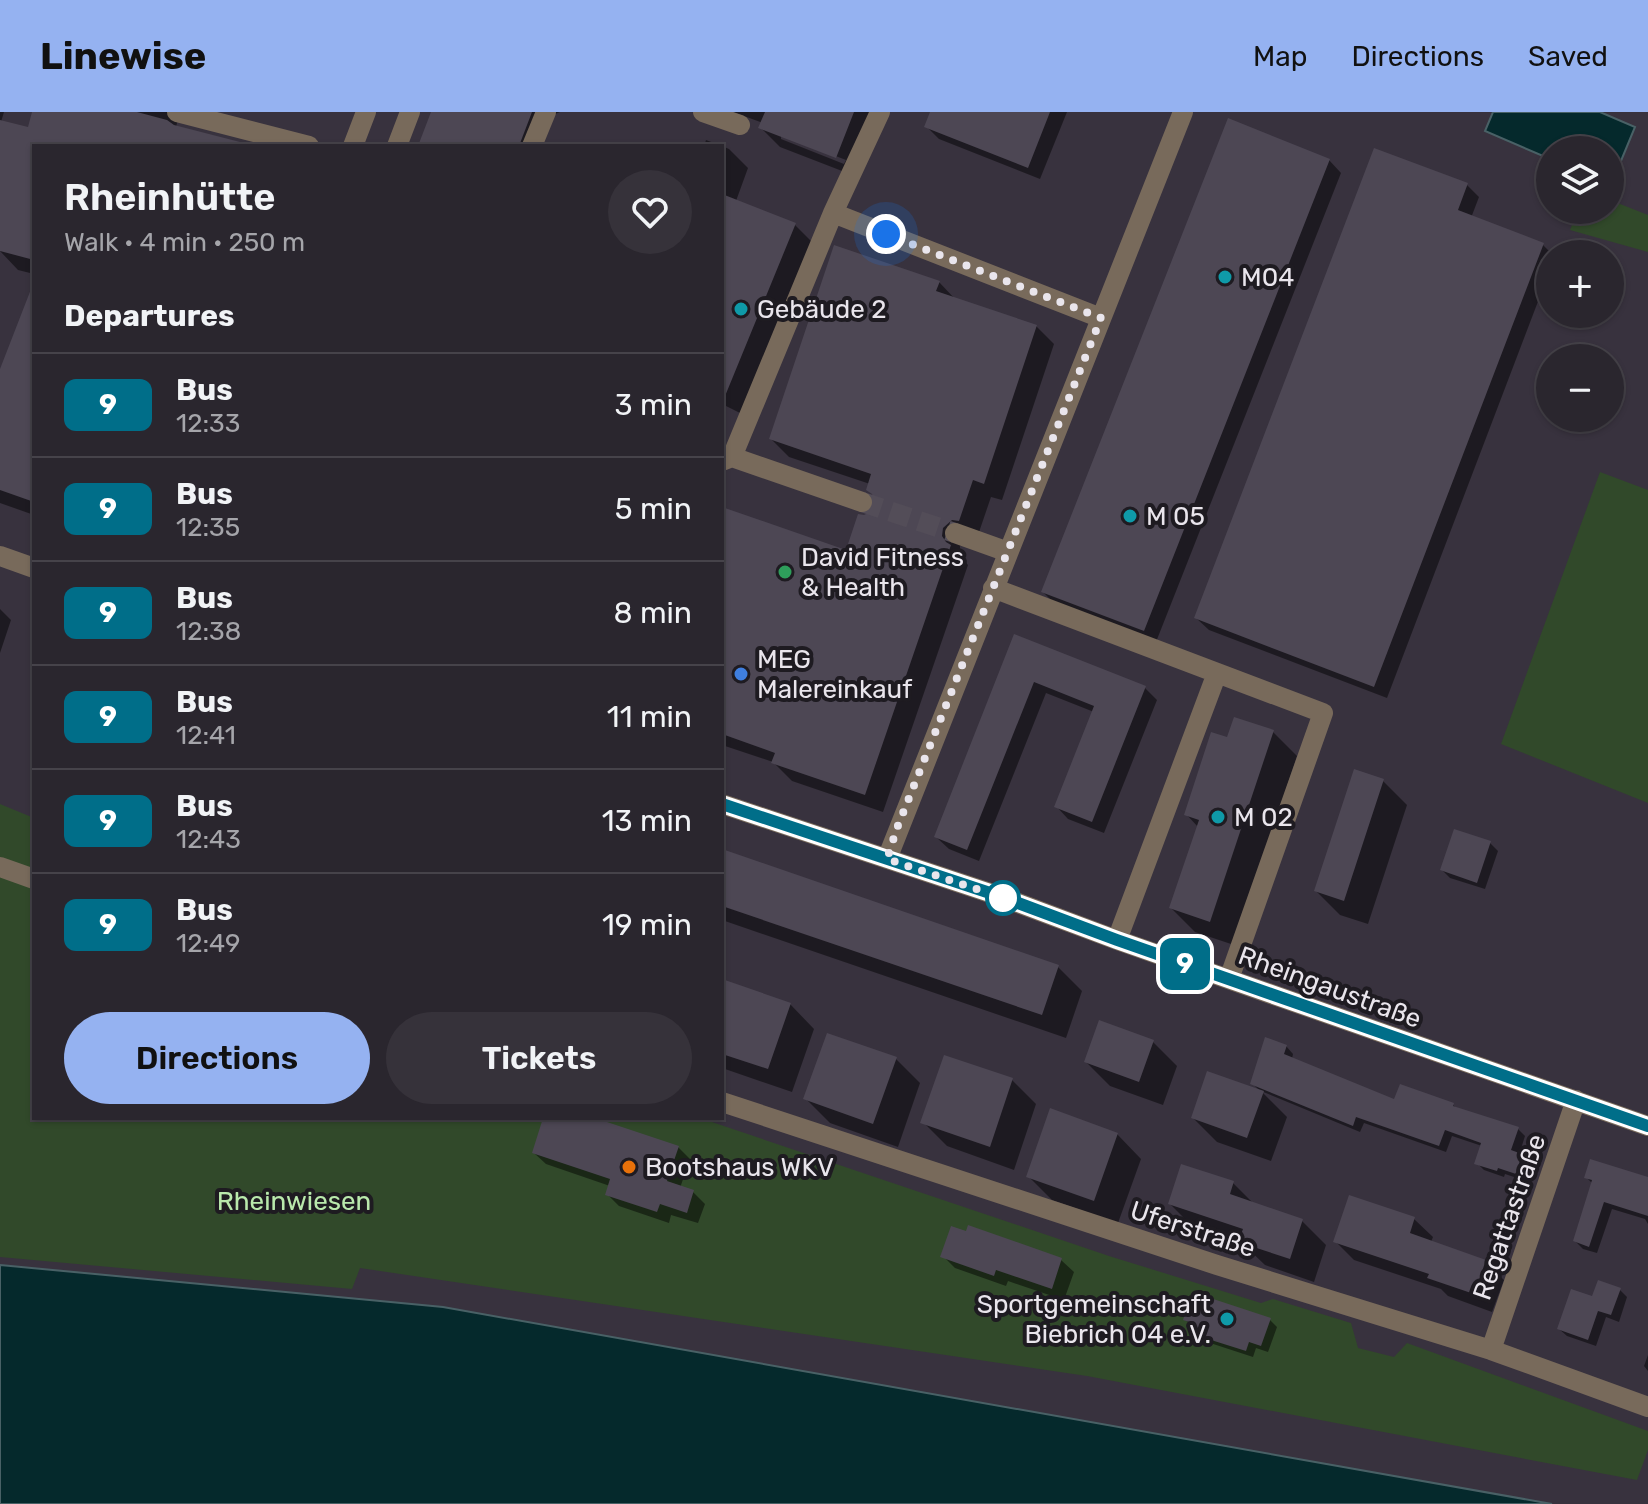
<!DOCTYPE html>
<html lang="en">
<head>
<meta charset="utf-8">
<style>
	body { margin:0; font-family:Rubik,sans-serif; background:#36323a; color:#f1f3f6; height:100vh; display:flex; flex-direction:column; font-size:30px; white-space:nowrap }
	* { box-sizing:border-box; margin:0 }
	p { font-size:26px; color:#a5a5aa }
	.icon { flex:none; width:44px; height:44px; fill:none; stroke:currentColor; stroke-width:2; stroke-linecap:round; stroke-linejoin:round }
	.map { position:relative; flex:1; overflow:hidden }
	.sheet { position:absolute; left:32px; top:32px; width:692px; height:976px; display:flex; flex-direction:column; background:#2a262e; border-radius:0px; box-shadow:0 2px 6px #0004,0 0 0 2px #46434a }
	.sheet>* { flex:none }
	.badge { padding:0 16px; border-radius:12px; font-size:28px; line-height:52px }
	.buttons { position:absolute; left:1536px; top:24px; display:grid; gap:16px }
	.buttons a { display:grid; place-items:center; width:88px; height:88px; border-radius:50%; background:#2a262e; box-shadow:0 2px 6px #0004,0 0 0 2px #46434a; font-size:40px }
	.you { position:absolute; width:40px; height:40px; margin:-20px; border:6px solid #fff; border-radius:50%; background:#1a73e8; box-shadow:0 0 0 12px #1a73e833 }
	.map>.badge { position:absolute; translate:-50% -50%; box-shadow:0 0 0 4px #fff }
	h2 { padding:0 32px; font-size:30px; line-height:72px }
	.round { display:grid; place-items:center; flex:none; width:84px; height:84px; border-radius:42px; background:#36323a }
	.summary { display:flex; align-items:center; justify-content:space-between; height:136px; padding:0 32px }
	h1 { font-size:38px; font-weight:600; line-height:60px }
	.action { display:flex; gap:16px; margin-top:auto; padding:16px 32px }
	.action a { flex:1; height:92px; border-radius:48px; background:#95b2f1; color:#111; font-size:32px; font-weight:600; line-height:92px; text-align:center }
	.action a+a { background:#36323a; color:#f1f3f6 }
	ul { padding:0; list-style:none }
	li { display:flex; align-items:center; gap:24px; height:104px; padding:0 32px; border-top:2px solid #46434a }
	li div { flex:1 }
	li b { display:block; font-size:30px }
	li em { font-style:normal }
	li .badge { min-width:88px; font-weight:700; text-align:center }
	header { display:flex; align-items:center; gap:48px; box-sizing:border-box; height:112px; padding:0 40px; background:#95b2f1; color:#111 }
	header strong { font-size:38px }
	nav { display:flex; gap:44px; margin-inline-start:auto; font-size:28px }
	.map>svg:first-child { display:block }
	.green { fill:#31492a }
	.water { fill:#05292c; stroke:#496166; stroke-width:2 }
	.shadow { fill:#0007; fill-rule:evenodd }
	.building { fill:#4d4754 }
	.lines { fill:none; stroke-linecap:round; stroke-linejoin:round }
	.minor-tunnel { stroke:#534d58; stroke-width:20; stroke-dasharray:20 10; stroke-linecap:butt }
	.minor { stroke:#786a5b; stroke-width:20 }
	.line-casing { stroke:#fff; stroke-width:18 }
	.line { stroke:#006e89; stroke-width:12 }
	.walk { stroke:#e9e5ec; stroke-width:8; stroke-dasharray:0 14.4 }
	.culture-dot { fill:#0f9aa8; stroke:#1e1b21; stroke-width:3 }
	.leisure-dot { fill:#2e9e5b; stroke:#1e1b21; stroke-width:3 }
	.shop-dot { fill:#3f7fe0; stroke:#1e1b21; stroke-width:3 }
	.stop-dot { fill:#fff; stroke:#006e89; stroke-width:4 }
	.food-dot { fill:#e8710a; stroke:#1e1b21; stroke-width:3 }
	.labels { text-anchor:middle; stroke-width:8; stroke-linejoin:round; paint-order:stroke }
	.poi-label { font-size:26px; fill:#e9e5ec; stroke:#1e1b21; text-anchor:start }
	.street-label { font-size:26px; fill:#e9e5ec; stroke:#1e1b21 }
	.park-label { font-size:26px; fill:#b9e9ac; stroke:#1e1b21 }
</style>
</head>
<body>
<header>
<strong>Linewise</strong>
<nav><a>Map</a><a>Directions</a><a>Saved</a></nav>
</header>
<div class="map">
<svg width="1648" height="1392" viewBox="0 0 1648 1392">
	<rect width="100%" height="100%" fill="#38323e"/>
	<path class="green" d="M 1610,88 L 1648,103 L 1648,140 L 1570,118 L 1578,98 L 1610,98 Z
		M 1600,360 L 1648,378 L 1648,691 L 1501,632 Z
		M 0,692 L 34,706 L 34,758 L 0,747 Z
		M 0,763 L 34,774 L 34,1006 L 700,1006 L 1109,1144 L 1261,1191 L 1273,1187 L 1351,1211 L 1358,1236 L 1394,1245 L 1407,1231 L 1648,1319 L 1648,1338 L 1637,1368 L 1087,1264 L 360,1156 L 352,1177 L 0,1145 Z"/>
	<path class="water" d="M 1493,0 L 1600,0 L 1635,15 L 1611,73 L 1610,38 L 1550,38 L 1550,47 L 1485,19 Z
		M 0,1153 L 443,1195 L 1552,1392 L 0,1392 Z"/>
	<path class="shadow" d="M 0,0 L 4,0 L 1,10 L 29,18 L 34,0 L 180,0 L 176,15 L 249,34 L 34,34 L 34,162 L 18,158 L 0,139 Z
		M 433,0 L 560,0 L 553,3 L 538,34 L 420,34 Z
		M 733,0 L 880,0 L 855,64 L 780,35 L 761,16 L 763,11 ZM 781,23 L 846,48 L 844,52 L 781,27 Z
		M 933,0 L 1067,0 L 1040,67 L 939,27 L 927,15 Z
		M 706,28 L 722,34 L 704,34 Z
		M 722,34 L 729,37 L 748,56 L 736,89 L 795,113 L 814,132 L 744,303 L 726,294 L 722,304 Z
		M 1329,48 L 1341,61 L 1156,530 L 1055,492 L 1043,480 Z
		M 1467,73 L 1479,85 L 1471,106 L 1543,133 L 1552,142 L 1550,142 L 1550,158 L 1387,586 L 1209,518 L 1196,506 Z
		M 939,170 L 956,188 L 1036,214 L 1054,232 L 1002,388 L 991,385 L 977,426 L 970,426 L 960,434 L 960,444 L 968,453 L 883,700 L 792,669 L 773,650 L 722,633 L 722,397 L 847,440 L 866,405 L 876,396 L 870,372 L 789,345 L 771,327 Z
		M 34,190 L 34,403 L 0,391 L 0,263 Z
		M 0,497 L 11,508 L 0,541 Z
		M 1016,525 L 1145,576 L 1157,588 L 1104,721 L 1068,707 L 1056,694 L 1094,600 L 1046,581 L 979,749 L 949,737 L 936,725 Z
		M 1273,620 L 1297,644 L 1234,833 L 1195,820 L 1171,796 L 1198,715 L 1186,702 L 1229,627 Z
		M 1356,660 L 1383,669 L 1407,693 L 1368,812 L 1340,803 L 1316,779 Z
		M 1490,731 L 1498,739 L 1485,777 L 1450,766 L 1442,758 Z
		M 722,739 L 1058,855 L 1082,879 L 1066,926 L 722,808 Z
		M 722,871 L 790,892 L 814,917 L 792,980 L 725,957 L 722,954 Z
		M 1153,930 L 1177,954 L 1163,993 L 1110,974 L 1086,950 Z
		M 1286,934 L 1293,942 L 1292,947 L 1395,989 L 1453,993 L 1458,998 L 1517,1016 L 1525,1024 L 1519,1043 L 1529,1051 L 1523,1068 L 1505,1062 L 1504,1065 L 1484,1058 L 1477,1051 L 1482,1034 L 1452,1024 L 1446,1040 L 1364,1011 L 1360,1020 L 1261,979 L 1287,1005 L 1271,1049 L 1217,1030 L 1193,1006 L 1261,980 L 1252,971 Z
		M 896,947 L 920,971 L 898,1035 L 830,1011 L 806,987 Z
		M 1012,968 L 1036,992 L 1014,1058 L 947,1034 L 923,1010 Z
		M 546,1006 L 589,1006 L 678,1035 L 690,1047 L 680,1076 L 693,1080 L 705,1092 L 698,1111 L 671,1103 L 669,1111 L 619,1094 L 607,1082 L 610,1074 L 546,1052 L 534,1041 Z
		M 1117,1022 L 1141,1047 L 1118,1111 L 1052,1088 L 1028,1064 Z
		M 1586,1065 L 1648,1067 L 1648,1112 L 1645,1107 L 1612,1097 L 1597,1141 L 1583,1137 L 1575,1129 L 1593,1072 Z
		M 1233,1071 L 1255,1093 L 1302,1109 L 1326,1133 L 1314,1170 L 1265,1153 L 1243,1132 L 1194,1116 L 1170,1092 Z
		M 1414,1107 L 1433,1125 L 1431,1130 L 1485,1150 L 1504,1168 L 1492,1200 L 1448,1184 L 1441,1177 L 1354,1148 L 1335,1129 Z
		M 943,1144 L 1061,1148 L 1074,1160 L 1064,1188 L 1008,1169 L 1006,1174 L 955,1156 Z
		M 1619,1177 L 1627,1185 L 1619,1210 L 1606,1205 L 1596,1234 L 1567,1224 L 1559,1217 L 1593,1187 Z
		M 1185,1208 L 1270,1208 L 1277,1215 L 1268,1240 L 1256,1236 L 1253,1245 L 1201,1228 L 1194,1221 L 1196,1216 Z
		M 1648,1243 L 1648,1259 L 1644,1254 Z"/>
	<path class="building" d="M 32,0 L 137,0 L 167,8 L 174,13 L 240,30 L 240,34 L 34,34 L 34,148 L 0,139 L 0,8 L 28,15 Z
		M 431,0 L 532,0 L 519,34 L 418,34 Z
		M 765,0 L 854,0 L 836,46 L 758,16 Z
		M 930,0 L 1050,0 L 1028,56 L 924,15 Z
		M 1228,6 L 1330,47 L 1144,519 L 1041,480 Z
		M 1374,36 L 1468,71 L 1458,98 L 1544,131 L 1374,575 L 1194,506 Z
		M 722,82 L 796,111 L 723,289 L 722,289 Z
		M 834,133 L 940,169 L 936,179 L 1037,213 L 984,372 L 973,368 L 959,409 L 952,408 L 943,416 L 942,424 L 946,430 L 951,433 L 865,683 L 771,651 L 775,641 L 722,622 L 722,395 L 846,438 L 858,402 L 864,403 L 870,400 L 874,393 L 872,382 L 866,378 L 871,362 L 769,327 Z
		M 33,172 L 34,172 L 34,390 L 0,378 L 0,257 Z
		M 1014,522 L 1146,574 L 1092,710 L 1054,695 L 1094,594 L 1034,570 L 967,738 L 934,725 Z
		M 1234,605 L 1274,618 L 1210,810 L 1169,796 L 1199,708 L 1184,703 L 1211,620 L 1227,625 Z
		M 1354,657 L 1384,667 L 1344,789 L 1314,779 Z
		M 1454,717 L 1491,729 L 1477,771 L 1440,758 Z
		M 722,737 L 1059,853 L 1042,903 L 722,794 Z
		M 722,867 L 791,891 L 768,957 L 722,942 Z
		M 1099,908 L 1154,928 L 1139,970 L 1084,950 Z
		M 827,921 L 897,945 L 873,1012 L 803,987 Z
		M 1265,925 L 1287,933 L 1284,942 L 1394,987 L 1400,972 L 1454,991 L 1453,994 L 1519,1015 L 1511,1038 L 1522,1042 L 1516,1062 L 1498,1056 L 1497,1059 L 1474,1052 L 1481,1031 L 1445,1018 L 1439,1034 L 1356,1005 L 1353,1014 L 1250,972 Z
		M 944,943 L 1013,966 L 990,1035 L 920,1011 Z
		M 1207,959 L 1264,979 L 1247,1026 L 1191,1006 Z
		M 1050,996 L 1118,1021 L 1094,1089 L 1026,1065 Z
		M 543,1006 L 595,1006 L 679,1034 L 667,1069 L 694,1078 L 687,1101 L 660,1092 L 657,1100 L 605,1083 L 610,1067 L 532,1041 Z
		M 1590,1047 L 1648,1065 L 1648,1104 L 1604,1090 L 1589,1135 L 1573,1129 L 1592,1068 L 1584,1066 Z
		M 1181,1052 L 1234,1069 L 1230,1082 L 1303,1107 L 1290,1147 L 1238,1130 L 1243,1117 L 1168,1092 Z
		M 1349,1083 L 1415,1105 L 1410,1121 L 1486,1148 L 1474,1182 L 1427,1166 L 1429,1162 L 1333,1130 Z
		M 968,1113 L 1062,1146 L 1052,1177 L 996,1158 L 994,1164 L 940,1145 L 951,1114 L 966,1119 Z
		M 1598,1168 L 1621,1176 L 1611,1203 L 1598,1199 L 1588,1228 L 1557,1217 L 1571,1177 L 1592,1184 Z
		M 1192,1180 L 1271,1206 L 1261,1234 L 1249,1230 L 1246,1239 L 1192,1222 L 1195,1212 L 1183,1208 Z"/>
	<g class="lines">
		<path class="minor-tunnel" d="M 862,390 L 955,421"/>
		<path class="minor" d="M 177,0 L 309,34
			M 703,0 L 740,13
			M 353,34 L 366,0
			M 397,34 L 410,0
			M 532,34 L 546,0
			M 833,101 L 1101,206
			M 732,345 L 833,101 L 880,0
			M 722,349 L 732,345 L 862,390
			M 955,421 L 1008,440
			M 0,444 L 34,456
			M 993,476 L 1323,601 L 1229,867
			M 722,692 L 1002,785 L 1117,828 L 1648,1014
			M 887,747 L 1183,0
			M 0,755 L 34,767
			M 1117,828 L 1217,561
			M 722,990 L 1217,1153 L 1491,1238 L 1648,1295
			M 1491,1238 L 1576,988"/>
	</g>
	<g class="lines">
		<g class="line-casing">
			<path id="line" d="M 722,692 L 1002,785 L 1117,828 L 1648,1014"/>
		</g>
		<use href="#line" class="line"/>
		<path class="walk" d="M 886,122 L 1101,206 L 897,716 L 887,747 L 1003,786"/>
	</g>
	<g class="culture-dot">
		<circle cx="1225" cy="165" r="8"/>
		<circle cx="741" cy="197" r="8"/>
		<circle cx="1130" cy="404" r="8"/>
		<circle cx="1218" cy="705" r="8"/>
		<circle cx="1227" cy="1207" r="8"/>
	</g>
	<circle class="leisure-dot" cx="785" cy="460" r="8"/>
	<circle class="shop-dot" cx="741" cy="562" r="8"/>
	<circle class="stop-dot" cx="1003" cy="786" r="16"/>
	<circle class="food-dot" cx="629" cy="1055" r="8"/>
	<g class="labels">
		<g class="poi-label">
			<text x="1241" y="174">M04</text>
			<text x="757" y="206">Gebäude 2</text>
			<text x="1146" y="413">M 05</text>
			<text x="801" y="454">David Fitness<tspan x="801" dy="30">&amp; Health</tspan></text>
			<text x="757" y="556">MEG<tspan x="757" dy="30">Malereinkauf</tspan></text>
			<text x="1234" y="714">M 02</text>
			<text x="645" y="1064">Bootshaus WKV</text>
			<text x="1211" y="1201" text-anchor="end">Sportgemeinschaft<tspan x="1211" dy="30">Biebrich 04 e.V.</tspan></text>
		</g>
		<g class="street-label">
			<text transform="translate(1330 875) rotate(20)" y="9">Rheingaustraße</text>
			<text transform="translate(1509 1105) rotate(-71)" y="9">Regattastraße</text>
			<text transform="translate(1193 1117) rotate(18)" y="9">Uferstraße</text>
		</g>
		<g class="park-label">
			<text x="294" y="1098">Rheinwiesen</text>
		</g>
	</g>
</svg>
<div class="buttons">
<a><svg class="icon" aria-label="layers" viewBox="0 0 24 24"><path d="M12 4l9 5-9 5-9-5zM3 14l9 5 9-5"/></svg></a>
<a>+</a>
<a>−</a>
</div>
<div class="you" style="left:886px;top:122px"></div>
<b class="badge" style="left:1185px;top:852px;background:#006e89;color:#fff">9</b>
<section class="sheet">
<div class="summary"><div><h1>Rheinhütte</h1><p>Walk · 4 min · 250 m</p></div><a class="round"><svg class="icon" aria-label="heart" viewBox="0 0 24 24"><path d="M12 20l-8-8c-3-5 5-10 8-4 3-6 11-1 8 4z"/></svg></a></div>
<h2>Departures</h2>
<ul>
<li><span class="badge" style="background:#006e89;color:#fff">9</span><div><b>Bus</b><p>12:33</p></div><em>3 min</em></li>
<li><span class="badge" style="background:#006e89;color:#fff">9</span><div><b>Bus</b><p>12:35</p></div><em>5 min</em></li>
<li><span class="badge" style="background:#006e89;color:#fff">9</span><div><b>Bus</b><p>12:38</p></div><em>8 min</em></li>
<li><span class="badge" style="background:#006e89;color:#fff">9</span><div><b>Bus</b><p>12:41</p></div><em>11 min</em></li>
<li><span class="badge" style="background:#006e89;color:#fff">9</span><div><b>Bus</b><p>12:43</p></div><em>13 min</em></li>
<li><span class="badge" style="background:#006e89;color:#fff">9</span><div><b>Bus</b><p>12:49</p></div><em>19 min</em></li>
</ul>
<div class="action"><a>Directions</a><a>Tickets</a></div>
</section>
</div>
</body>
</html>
